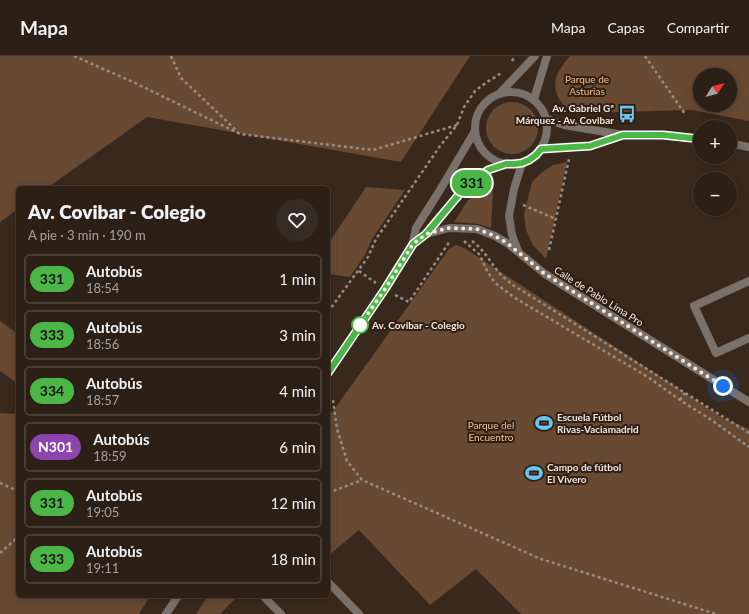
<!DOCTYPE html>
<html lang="es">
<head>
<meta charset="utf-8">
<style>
	body { margin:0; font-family:Lato,sans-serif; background:#372c23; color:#f1f3f6; height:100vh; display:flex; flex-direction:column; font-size:15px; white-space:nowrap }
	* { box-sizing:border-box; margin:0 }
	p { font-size:13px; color:#a6a2a1 }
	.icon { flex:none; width:22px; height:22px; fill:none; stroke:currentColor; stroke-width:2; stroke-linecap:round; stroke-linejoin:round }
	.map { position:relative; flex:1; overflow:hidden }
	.drawer { position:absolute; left:16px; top:130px; width:314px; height:412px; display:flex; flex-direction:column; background:#2b1f16; border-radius:6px; box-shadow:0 2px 10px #0003,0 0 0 1px #473d35 }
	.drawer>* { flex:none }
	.badge { padding:0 8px; border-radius:13px; font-size:14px; line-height:26px }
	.needle { width:26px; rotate:54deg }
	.controls { position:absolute; left:693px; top:12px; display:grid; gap:8px }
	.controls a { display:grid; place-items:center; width:44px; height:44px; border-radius:50%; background:#2b1f16; box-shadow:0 2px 10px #0003,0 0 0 1px #473d35; font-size:20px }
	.you { position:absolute; width:20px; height:20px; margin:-10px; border:3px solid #fff; border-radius:50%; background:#1a73e8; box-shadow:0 0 0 6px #1a73e833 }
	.map>.badge { position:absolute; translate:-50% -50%; box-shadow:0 0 0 2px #fff }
	.round { display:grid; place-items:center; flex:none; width:42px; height:42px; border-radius:21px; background:#372c23 }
	.summary { display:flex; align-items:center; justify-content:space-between; height:68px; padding:0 12px }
	h1 { font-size:19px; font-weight:800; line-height:30px }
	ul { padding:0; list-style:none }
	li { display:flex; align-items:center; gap:12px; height:50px; margin:0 8px 6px; padding:0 4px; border:2px solid #473d35; border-radius:6px }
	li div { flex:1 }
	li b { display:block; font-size:15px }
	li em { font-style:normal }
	li .badge { min-width:44px; font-weight:700; text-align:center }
	header { display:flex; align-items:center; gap:24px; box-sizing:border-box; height:56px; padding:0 20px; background:#2b1f16; border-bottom:1px solid #473d35 }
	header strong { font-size:19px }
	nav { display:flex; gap:22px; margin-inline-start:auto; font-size:14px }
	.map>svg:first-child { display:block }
	.green { fill:#684931; fill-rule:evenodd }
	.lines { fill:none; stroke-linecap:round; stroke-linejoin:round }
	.path { stroke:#998c82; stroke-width:2.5; stroke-dasharray:3 3; stroke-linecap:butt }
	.pedestrian { stroke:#7a716b; stroke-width:8 }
	.minor { stroke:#7a716b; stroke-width:8 }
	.tertiary { stroke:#7a716b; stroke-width:8 }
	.line-casing { stroke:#fff; stroke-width:9 }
	.line { stroke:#4ab747; stroke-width:6 }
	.walk { stroke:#f4e9e1; stroke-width:4; stroke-dasharray:0 7.2 }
	.stop-dot { fill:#fff; stroke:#4ab747; stroke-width:2 }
	.labels { text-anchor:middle; stroke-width:4; stroke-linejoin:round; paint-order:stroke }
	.park-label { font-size:10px; fill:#fec191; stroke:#2f1f13 }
	.poi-label { font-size:10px; font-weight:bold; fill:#f4e9e1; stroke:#2f1f13; text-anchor:start }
	.street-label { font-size:10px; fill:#f4e9e1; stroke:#2f1f13 }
	.stop-label { font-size:10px; font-weight:bold; fill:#f4e9e1; stroke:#2f1f13; text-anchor:start }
</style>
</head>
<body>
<header>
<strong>Mapa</strong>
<nav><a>Mapa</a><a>Capas</a><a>Compartir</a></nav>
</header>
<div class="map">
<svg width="749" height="558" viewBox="0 0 749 558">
	<rect width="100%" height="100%" fill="#39291d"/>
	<path class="green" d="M 0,0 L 470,0 L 401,106 L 147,61 L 47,132 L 18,132 L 18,153 L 0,166 Z
		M 570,0 L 749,0 L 749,65 L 692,54 L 587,57 C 581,57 576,56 571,54 C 558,48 552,32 557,19 C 560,12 565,6 570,0 ZM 700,19 L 730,19 L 730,49 L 700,49 Z
		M486 72a26 26 0 1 1 52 0a26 26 0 1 1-52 0Z
		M 567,106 L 546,203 L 533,189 L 526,174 L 524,158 L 532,126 L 541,117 L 553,109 Z
		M 486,130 C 491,130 491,131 493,136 L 491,172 L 478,168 L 454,166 L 468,144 Z
		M 366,131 L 405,134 L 372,183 L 365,199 L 350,221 L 328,218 L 328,188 Z
		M 456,189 L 466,193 L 723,362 L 749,373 L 749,558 L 521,558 L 476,513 L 430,549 L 359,474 L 328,500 L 328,362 L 449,193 Z
		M 0,265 L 18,278 L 18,328 L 0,315 Z
		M 0,357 L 18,358 L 18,540 L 150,540 L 139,558 L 0,558 Z
		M 208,540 L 238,540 L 220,558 L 196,558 Z"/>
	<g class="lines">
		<path class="path" d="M 74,0 L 133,26 L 240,78 L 373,94 L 457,69
			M 171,0 L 181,22 L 238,76
			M 645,0 L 685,58
			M 512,5 L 515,0
			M 523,149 L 556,163
			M 464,185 L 480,199 L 486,213 L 495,227 L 515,242 L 648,321 L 680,344 L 713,365 L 749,391
			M 472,185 C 483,193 489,204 497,214 C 501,220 508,225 513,229 L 749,377
			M 549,194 L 569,103
			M 359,215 L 376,227
			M 395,239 L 409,246 L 450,185
			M 328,256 L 368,201 L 376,183 L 440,90 L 457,69 L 464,51 L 475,35 L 487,26 L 497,20 L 502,16
			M 333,344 L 337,373 L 347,405 L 362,424 L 541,503 L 716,558
			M 680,344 L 685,337
			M 0,427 L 18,435
			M 328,437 L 362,424
			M 0,497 L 18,481"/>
		<path class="pedestrian" d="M 749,225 L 694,250 L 716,297 L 749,282
			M 263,540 L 281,558"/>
		<path class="minor" d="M 547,63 L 564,69 L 623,79 L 663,79 L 700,83
			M 730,87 L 749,91
			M 541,93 L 591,90 L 621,80
			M 426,178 L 449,172 L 477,173 L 495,180 L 507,187 L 518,196 L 545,218 L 749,346
			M 518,195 L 512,179 L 509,160 L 514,133 L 522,107
			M 328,526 L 359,558"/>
		<path class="tertiary" d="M475 72a36 36 0 1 1 72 0a36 36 0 1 1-72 0Z
			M 500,37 L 535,0
			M 534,43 L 547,0
			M 413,188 L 426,178 L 462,135 L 488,114 L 506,108
			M 328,317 L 385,233 L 412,190 L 416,172 L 440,134 L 475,75
			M 166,558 L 178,540"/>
	</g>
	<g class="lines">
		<g class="line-casing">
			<path id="line" d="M 328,317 L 385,233 L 413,188 L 426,178 L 462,135 L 488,114 L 506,108 L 514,108 L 522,107 L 529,104 L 536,99 L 541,93 L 590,90 L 623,79 L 663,79 L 700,83"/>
		</g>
		<use href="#line" class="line"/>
		<path class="walk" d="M 360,269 L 358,272 L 385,233 L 413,188 L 426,178 L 449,172 L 477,173 L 495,180 L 507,187 L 518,196 L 545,218 L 723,330"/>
	</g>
	<defs>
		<g id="bus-bare" transform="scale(1.38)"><path d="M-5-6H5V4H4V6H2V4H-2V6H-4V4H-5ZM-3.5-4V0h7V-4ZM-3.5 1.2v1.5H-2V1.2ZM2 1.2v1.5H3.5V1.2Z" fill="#69c4f1" stroke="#2f1f13" stroke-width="2.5" paint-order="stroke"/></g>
		<g id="stadium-bare" transform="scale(1.38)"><path d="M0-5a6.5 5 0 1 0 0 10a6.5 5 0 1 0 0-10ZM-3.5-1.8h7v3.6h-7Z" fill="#69c4f1" stroke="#2f1f13" stroke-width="2.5" paint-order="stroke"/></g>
	</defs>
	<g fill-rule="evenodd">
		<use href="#bus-bare" x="627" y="58"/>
		<use href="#stadium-bare" x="544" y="367"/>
		<use href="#stadium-bare" x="534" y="417"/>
	</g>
	<circle class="stop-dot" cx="360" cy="269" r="8"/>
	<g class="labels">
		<g class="park-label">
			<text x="587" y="27">Parque de<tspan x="587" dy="12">Asturias</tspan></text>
			<text x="491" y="373">Parque del<tspan x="491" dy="12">Encuentro</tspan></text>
		</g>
		<g class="poi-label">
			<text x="614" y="56" text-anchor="end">Av. Gabriel Gª<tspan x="614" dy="12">Márquez - Av. Covibar</tspan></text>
			<text x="557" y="365">Escuela Fútbol<tspan x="557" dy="12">Rivas-Vaciamadrid</tspan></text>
			<text x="547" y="415">Campo de fútbol<tspan x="547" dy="12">El Vivero</tspan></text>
		</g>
		<g class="street-label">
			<text transform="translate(599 240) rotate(32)" y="4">Calle de Pablo Lima Pro</text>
		</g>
		<g class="stop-label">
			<text x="372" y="273">Av. Covibar - Colegio</text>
		</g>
	</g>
</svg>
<div class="controls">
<a><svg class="needle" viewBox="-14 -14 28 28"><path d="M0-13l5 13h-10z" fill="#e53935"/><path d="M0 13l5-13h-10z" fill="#a6a2a1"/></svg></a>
<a>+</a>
<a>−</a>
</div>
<div class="you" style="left:723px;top:330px"></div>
<b class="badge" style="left:472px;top:127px;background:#4ab747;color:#111">331</b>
<section class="drawer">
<div class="summary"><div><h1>Av. Covibar - Colegio</h1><p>A pie · 3 min · 190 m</p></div><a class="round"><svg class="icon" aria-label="heart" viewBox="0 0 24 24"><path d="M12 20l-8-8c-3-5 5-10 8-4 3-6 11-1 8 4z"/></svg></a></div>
<ul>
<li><span class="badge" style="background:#4ab747;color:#111">331</span><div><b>Autobús</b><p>18:54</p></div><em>1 min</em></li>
<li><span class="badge" style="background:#4ab747;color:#111">333</span><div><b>Autobús</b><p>18:56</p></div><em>3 min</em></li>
<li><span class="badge" style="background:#4ab747;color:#111">334</span><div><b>Autobús</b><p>18:57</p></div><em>4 min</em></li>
<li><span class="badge" style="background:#8e44ad;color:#fff">N301</span><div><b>Autobús</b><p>18:59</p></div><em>6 min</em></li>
<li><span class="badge" style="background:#4ab747;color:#111">331</span><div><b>Autobús</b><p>19:05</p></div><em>12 min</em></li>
<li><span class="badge" style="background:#4ab747;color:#111">333</span><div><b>Autobús</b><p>19:11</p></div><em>18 min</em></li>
</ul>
</section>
</div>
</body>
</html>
